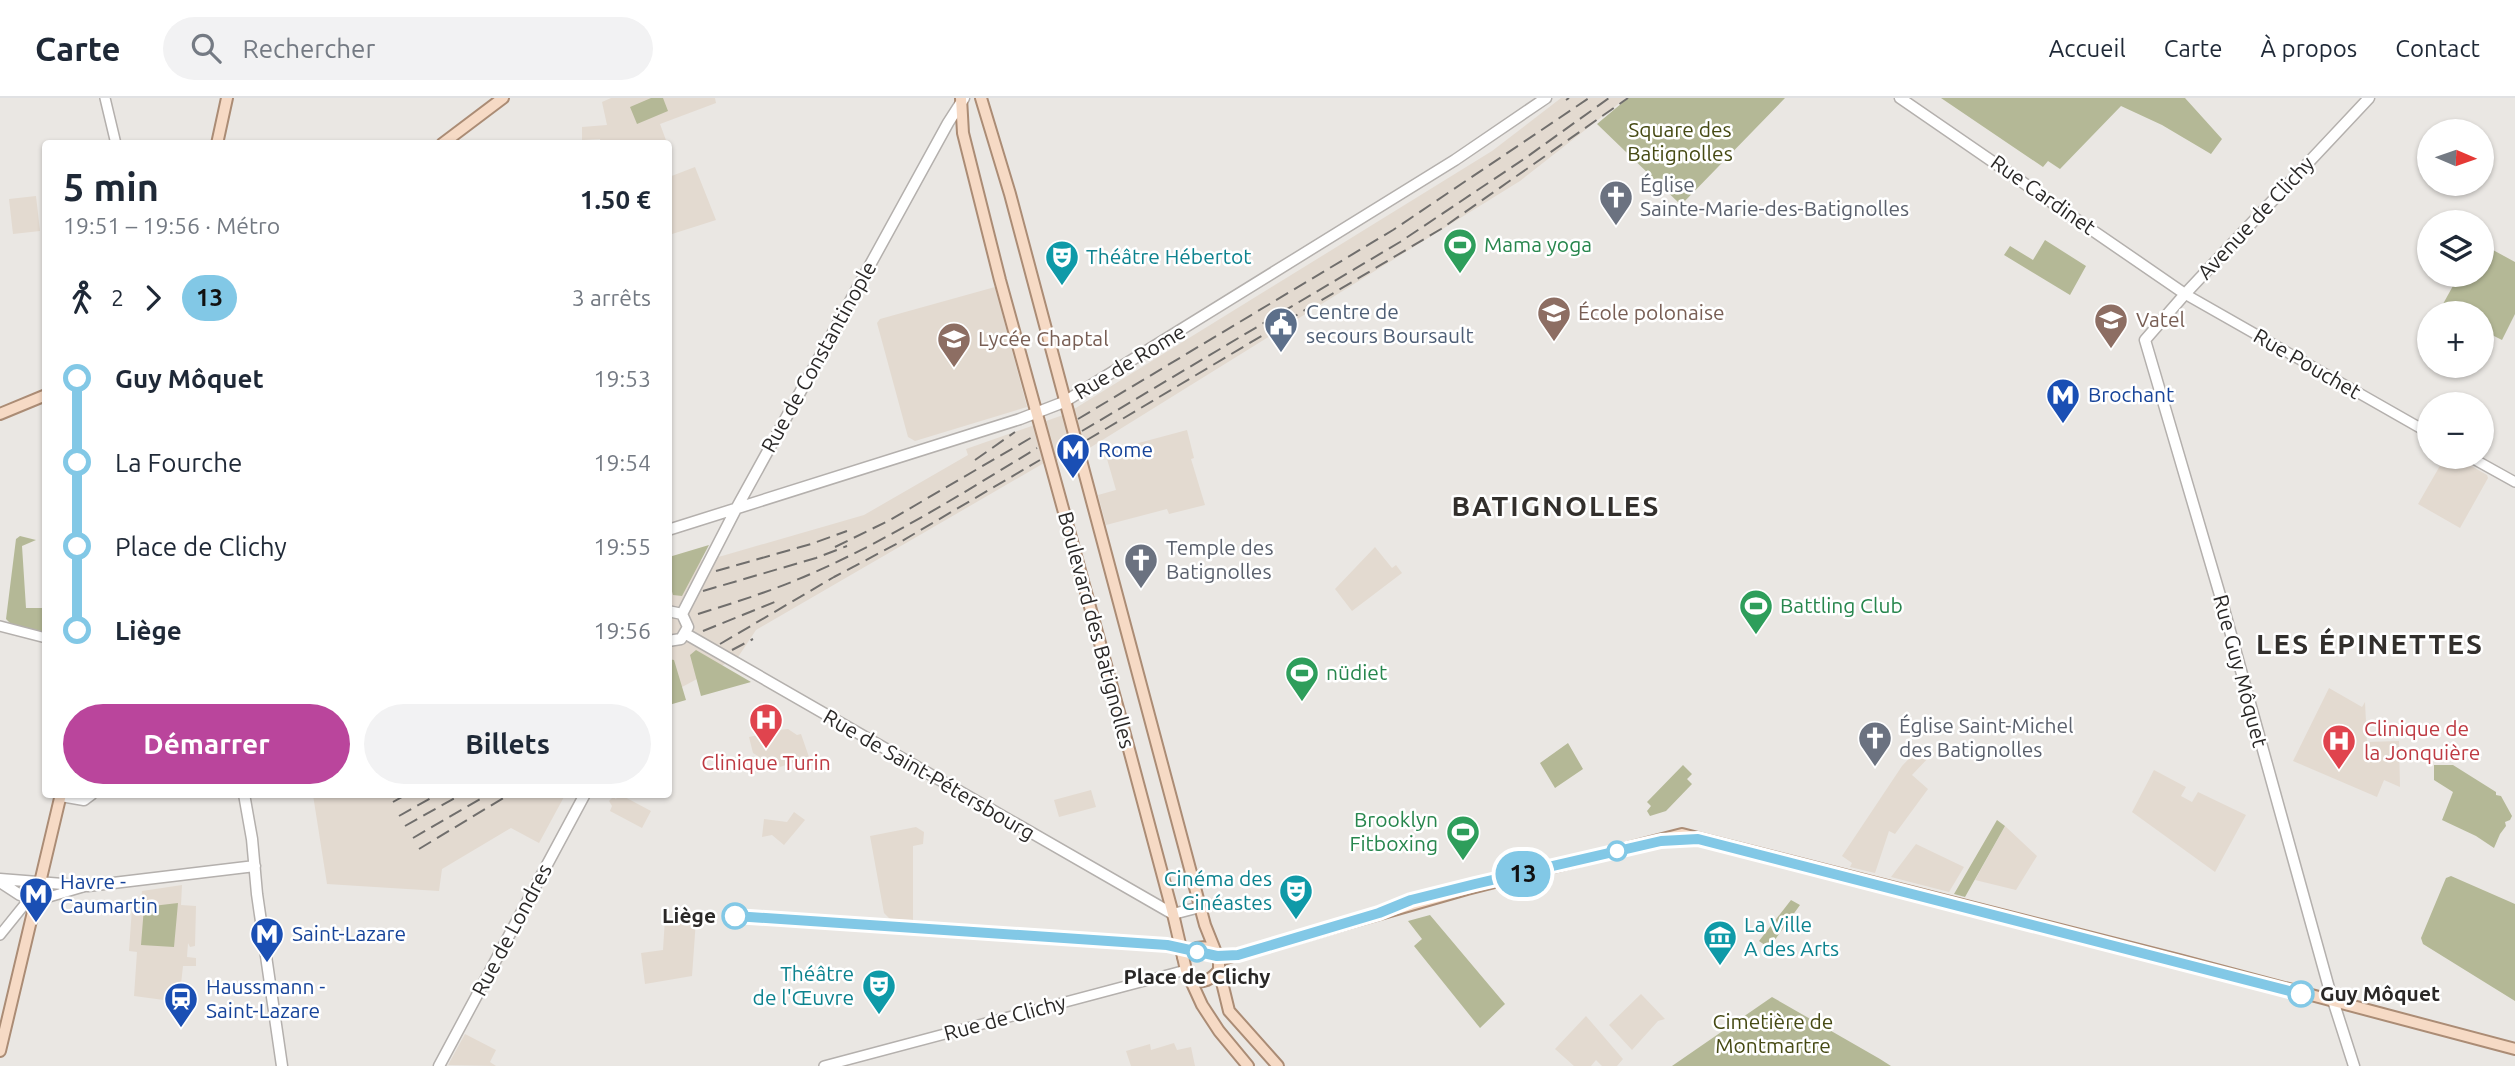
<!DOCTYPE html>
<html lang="fr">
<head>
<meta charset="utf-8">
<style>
	body { margin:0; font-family:Ubuntu,sans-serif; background:#f2f2f3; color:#1f2937; height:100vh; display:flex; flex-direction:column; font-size:26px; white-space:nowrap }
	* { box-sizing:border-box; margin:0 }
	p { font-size:23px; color:#747a83 }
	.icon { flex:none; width:38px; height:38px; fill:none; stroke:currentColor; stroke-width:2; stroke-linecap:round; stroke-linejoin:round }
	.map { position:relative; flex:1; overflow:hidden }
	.drawer { position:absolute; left:42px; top:42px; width:630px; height:658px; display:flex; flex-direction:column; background:#fff; border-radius:7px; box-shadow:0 2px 5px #0004 }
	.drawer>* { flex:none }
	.badge { padding:0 14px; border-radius:23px; font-size:24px; line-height:46px }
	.needle { width:46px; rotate:92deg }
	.controls { position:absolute; left:2417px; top:21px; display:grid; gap:14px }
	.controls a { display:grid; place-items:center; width:77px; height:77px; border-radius:50%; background:#fff; box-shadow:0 2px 5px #0004; font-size:35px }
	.map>.badge { position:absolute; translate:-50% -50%; box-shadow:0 0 0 4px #fff }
	.legs { display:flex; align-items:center; gap:10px; height:77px; padding:0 21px; font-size:23px }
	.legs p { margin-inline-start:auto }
	.headline { display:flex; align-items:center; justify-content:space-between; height:119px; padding:0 21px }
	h1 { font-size:38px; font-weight:700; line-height:52px }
	.primary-button { display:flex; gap:14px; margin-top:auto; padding:14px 21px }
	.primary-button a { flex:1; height:80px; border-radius:42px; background:#ba459c; color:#fff; font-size:28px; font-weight:700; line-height:80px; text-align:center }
	.primary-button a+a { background:#f2f2f3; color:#1f2937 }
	ul { padding:0 21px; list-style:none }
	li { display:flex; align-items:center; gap:24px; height:84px; font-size:26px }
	li i { display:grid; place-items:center; width:10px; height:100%; margin:0 9px; background:currentColor }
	li i::after { content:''; width:18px; height:18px; margin:-9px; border:5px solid; border-radius:50%; background:#fff }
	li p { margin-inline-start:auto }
	li:first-child i { background:linear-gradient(#0000 50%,currentColor 0) }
	li:last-child i { background:linear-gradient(currentColor 50%,#0000 0) }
	header { display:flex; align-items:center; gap:42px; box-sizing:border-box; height:98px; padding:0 35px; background:#fff; border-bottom:2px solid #e0e1e3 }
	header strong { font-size:33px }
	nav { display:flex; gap:38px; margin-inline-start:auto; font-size:24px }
	.search { width:490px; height:63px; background:#f2f2f3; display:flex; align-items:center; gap:18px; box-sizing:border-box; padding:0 24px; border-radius:38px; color:#747a83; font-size:26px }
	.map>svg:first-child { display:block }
	.built { fill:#e3dad0 }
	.green { fill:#b4b896 }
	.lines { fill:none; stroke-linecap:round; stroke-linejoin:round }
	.tertiary-casing { stroke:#b4b0ad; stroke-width:12 }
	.secondary-casing { stroke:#b4b0ad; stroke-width:13 }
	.primary-casing { stroke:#ab8c75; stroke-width:14 }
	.tertiary { stroke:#fff; stroke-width:9 }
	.secondary { stroke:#fff; stroke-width:10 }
	.primary { stroke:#f6dac5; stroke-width:10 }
	.rail { stroke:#706e6c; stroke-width:2; stroke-dasharray:14 7; stroke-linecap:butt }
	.line-1-casing { stroke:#fff; stroke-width:16 }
	.line-1 { stroke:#82c8e6; stroke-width:10 }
	.stop-1-dot { fill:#fff; stroke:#82c8e6; stroke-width:3.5 }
	.labels { text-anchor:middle; stroke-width:5; stroke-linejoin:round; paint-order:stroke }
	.park-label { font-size:21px; fill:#464a14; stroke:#fff }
	.worship-label { font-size:21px; fill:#5b616d; stroke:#fff; text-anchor:start }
	.street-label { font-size:21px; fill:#2a2827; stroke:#fff }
	.leisure-label { font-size:21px; fill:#27864d; stroke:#fff; text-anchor:start }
	.culture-label { font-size:21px; fill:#0d838f; stroke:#fff; text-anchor:start }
	.service-label { font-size:21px; fill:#4e5e75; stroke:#fff; text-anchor:start }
	.education-label { font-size:21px; fill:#785e54; stroke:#fff; text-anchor:start }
	.transit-label { font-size:21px; fill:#164399; stroke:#fff; text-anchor:start }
	.health-label { font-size:21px; fill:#be3a42; stroke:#fff; text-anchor:start }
	.stop-label { font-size:21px; font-weight:bold; fill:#2a2827; stroke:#fff; text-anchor:end }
	.district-label { font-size:28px; font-weight:bold; letter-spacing:2px; fill:#322f2c; stroke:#fff }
</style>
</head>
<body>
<header>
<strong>Carte</strong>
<div class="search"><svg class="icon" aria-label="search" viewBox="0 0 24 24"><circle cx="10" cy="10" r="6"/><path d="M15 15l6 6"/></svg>Rechercher</div>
<nav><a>Accueil</a><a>Carte</a><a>À propos</a><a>Contact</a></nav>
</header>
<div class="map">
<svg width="2515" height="968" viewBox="0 0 2515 968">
	<rect width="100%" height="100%" fill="#eae7e3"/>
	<path class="built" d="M 611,0 L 715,0 L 716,5 L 660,26 L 667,45 L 617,46 L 615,43 L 601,45 L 600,41 L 582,42 L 582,29 L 607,27 L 602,4 Z
		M 1561,0 L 1626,0 L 1520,83 L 1075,359 L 1044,365 L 756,532 L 738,559 L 669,596 L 669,469 L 722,458 L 864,417 L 968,357 L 966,351 L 1066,316 L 1492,53 Z
		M 695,69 L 716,122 L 669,137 L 669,79 Z
		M 36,98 L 40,133 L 13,136 L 9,101 Z
		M 995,189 L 1027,309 L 915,343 L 908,339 L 877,225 L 880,221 Z
		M 1187,332 L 1194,360 L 1191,361 L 1205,407 L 1169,416 L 1167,411 L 1106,427 L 1098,397 L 1116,392 L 1105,354 Z
		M 2445,359 L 2456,359 L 2487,377 L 2488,380 L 2460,430 L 2418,406 Z
		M 1375,449 L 1392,470 L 1396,467 L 1402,475 L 1352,513 L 1335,491 Z
		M 2329,590 L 2362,609 L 2365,604 L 2367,644 L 2399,643 L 2400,689 L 2384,682 L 2377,699 L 2293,663 Z
		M 788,631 L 797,637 L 801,636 L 809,659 L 780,669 L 779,666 L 763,672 L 758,658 L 753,655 L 749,639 L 768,635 L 770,640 L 774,640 L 779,632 Z
		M 1921,648 L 1931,657 L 1912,677 L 1928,691 L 1895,736 L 1889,733 L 1875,775 L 1850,769 L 1852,765 L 1842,758 L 1902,668 Z
		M 2154,672 L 2186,689 L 2181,698 L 2192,704 L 2198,694 L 2246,717 L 2215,774 L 2132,714 Z
		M 1091,692 L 1096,709 L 1059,719 L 1054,702 Z
		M 619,696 L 651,713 L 642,730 L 610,713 L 612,708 L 609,703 L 613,699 L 616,701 Z
		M 313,697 L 313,696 L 565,697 L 539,745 L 511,730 L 442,771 L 439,793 L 327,786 Z
		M 794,714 L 805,722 L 784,747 L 772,737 L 762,739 L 764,721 L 787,724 Z
		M 2005,728 L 2037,758 L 2016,792 L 1975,782 Z
		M 916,729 L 924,734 L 923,746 L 913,748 L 913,822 L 890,821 L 884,815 L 870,738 Z
		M 1916,746 L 1964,769 L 1949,794 L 1891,779 Z
		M 182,787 L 181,807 L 196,808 L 195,848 L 190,849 L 188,845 L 187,859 L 196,860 L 196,868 L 183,868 L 179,904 L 134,898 L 137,854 L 129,853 L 132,810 L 141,809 L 142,793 Z
		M 665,820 L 696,822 L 692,878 L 645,886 L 641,855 L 663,852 Z
		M 1641,896 L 1665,921 L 1658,923 L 1632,952 L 1609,927 Z
		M 1586,918 L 1623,961 L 1617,968 L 1602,968 L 1596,962 L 1591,968 L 1574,968 L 1555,951 Z
		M 465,936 L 496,952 L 490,964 L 496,968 L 448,967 Z
		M 1174,945 L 1177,952 L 1191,949 L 1195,968 L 1131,968 L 1126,953 L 1150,946 L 1151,952 Z"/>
	<path class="green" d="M 651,0 L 663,0 L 668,13 L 637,26 L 630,9 Z
		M 1628,0 L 1785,0 L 1681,107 L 1597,26 Z
		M 1941,0 L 2185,0 L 2222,41 L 2211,56 L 2162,27 L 2121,8 L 2060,71 L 2048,63 L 2043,69 Z
		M 2045,142 L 2086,168 L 2070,197 L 2004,157 L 2010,148 L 2033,162 Z
		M 2482,146 L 2515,164 L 2515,216 L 2502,242 L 2482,232 L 2482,215 L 2447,215 L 2443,206 L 2459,177 L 2482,177 Z
		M 20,438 L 36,442 L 22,448 L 26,510 L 45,510 L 45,534 L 11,526 L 6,521 L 16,441 Z
		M 709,447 L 682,498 L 673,497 L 669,483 L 669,459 Z
		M 696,552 L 751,584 L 701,598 L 690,557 Z
		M 669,561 L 674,562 L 686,602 L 669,607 Z
		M 1568,645 L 1583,671 L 1555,690 L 1540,665 Z
		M 1683,667 L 1692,676 L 1687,681 L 1692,686 L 1666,713 L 1650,718 L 1647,713 L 1651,708 L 1647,704 Z
		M 2434,667 L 2453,667 L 2496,694 L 2496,697 L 2501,698 L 2512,718 L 2510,722 L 2505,724 L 2506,728 L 2500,736 L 2494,750 L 2476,738 L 2442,722 L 2453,694 L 2434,682 Z
		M 1997,722 L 2005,728 L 1965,799 L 1954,796 Z
		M 2451,778 L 2515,806 L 2515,903 L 2423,846 L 2421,840 L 2446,780 Z
		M 1791,802 L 1800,807 L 1769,850 L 1759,843 Z
		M 178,805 L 174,849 L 141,847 L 144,809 Z
		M 1430,817 L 1505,906 L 1480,930 L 1414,848 L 1422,841 L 1408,823 Z
		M 1772,899 L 1880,961 L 1891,968 L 1672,968 Z"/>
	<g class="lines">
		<g class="tertiary-casing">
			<path id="tertiary" d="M 105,0 L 116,46
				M 2185,196 L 2429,335
				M 2470,359 L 2515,384
				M 0,528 L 46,540
				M 0,837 L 25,806 L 83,789
				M 824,968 L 1186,872"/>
		</g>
		<g class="secondary-casing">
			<path id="secondary" d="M 1900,0 L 2185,196
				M 668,432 L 1020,321 L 1064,304 L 1455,62 L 1546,0
				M 668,513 L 682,516 L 688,529 L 681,541 L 668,543
				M 682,516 L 736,411 L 948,25 L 964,0
				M 686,536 L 1173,816 L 1200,809
				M 244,696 L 252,741 L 257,796 L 282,968
				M 61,698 L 84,702 L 92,696
				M 0,781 L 88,788 L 255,768
				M 0,784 L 20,797 L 38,795
				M 439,968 L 585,696
				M 2354,968 L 2329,890 L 2222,504 L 2145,242 L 2185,196 L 2369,0"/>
		</g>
		<g class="primary-casing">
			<path id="primary" d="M 961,0 L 963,35 L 1000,182 L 1119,614 L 1173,816 L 1186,872 L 1202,907 L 1219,933 L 1248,968
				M 981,0 L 1010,96 L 1205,827 L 1219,862 L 1219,872 L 1229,913 L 1278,968
				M 217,46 L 227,0
				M 442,46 L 503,0
				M 0,316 L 46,297
				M 1183,860 C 1191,850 1201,847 1213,851
				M 1219,862 L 1467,791 L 1682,736 L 2179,862 L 2515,951
				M 1192,883 C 1204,885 1211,882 1219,872
				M 0,953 L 61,696"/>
		</g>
		<use href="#tertiary" class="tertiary"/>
		<use href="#secondary" class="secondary"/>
		<use href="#primary" class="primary"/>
		<path class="rail" d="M 1566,2 L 1569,0
			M 1078,321 L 1393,132 L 1589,0
			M 1082,333 L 1400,144 L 1524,61 L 1609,0
			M 1087,342 L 1441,131 L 1628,0
			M 975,362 L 1015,334
			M 835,449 L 890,422 L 1034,338
			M 716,473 L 811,446 L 847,433
			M 703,493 L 816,460 L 847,448
			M 698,516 C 730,506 762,496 794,483 C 877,449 960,397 1037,350
			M 703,533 L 777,503
			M 720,546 L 834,479 L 902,443 L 1040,362
			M 732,552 L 753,541
			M 393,704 L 407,696
			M 399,718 L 438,696
			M 405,728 L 462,696
			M 413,740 L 489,696
			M 419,751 L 510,696"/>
	</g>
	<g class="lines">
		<g class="line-1-casing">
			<path id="line-1" d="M 735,818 L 1167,847 L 1217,858 L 1238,857 L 1379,815 L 1411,802 L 1475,786 L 1661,743 L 1698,741 L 2301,896"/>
		</g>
		<use href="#line-1" class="line-1"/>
	</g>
	<defs>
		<g id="church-pin" transform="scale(1.75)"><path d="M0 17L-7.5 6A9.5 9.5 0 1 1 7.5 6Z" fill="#6b7280" stroke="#fff"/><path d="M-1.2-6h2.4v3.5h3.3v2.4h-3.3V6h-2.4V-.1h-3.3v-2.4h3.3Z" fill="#fff"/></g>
		<g id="stadium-pin" transform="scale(1.75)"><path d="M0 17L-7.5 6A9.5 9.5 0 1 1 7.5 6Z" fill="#2e9e5b" stroke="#fff"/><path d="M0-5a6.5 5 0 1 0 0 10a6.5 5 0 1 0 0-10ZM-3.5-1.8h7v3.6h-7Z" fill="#fff"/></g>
		<g id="theatre-pin" transform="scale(1.75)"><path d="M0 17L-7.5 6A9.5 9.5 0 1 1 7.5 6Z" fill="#0f9aa8" stroke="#fff"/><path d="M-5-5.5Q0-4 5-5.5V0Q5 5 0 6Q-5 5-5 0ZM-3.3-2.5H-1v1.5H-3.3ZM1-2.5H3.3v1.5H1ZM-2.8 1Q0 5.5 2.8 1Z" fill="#fff"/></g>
		<g id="school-pin" transform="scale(1.75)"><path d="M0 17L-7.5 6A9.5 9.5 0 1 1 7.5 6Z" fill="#8d6e63" stroke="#fff"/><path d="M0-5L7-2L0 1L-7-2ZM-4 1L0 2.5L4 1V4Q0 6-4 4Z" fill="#fff"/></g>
		<g id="university-pin" transform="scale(1.75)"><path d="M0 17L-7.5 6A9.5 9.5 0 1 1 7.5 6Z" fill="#8d6e63" stroke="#fff"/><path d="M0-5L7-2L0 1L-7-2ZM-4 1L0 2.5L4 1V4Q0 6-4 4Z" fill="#fff"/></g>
		<g id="civic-pin" transform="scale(1.75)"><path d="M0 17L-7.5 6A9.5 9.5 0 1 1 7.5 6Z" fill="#5c6f8a" stroke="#fff"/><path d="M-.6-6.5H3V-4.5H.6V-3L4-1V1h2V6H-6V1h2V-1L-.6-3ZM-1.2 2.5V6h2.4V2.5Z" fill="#fff"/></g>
		<g id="metro-pin" transform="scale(1.75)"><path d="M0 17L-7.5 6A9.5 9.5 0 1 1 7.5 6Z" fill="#1a4fb4" stroke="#fff"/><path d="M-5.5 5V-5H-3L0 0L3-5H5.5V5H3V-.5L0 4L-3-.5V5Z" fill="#fff"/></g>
		<g id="hospital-pin" transform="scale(1.75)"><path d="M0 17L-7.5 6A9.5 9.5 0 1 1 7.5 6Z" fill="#e0444e" stroke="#fff"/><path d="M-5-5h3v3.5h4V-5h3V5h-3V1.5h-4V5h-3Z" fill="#fff"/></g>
		<g id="museum-pin" transform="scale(1.75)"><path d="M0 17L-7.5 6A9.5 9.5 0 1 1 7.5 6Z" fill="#0f9aa8" stroke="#fff"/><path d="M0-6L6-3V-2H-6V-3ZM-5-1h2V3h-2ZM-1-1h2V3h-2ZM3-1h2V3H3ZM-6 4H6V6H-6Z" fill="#fff"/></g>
		<g id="station-pin" transform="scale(1.75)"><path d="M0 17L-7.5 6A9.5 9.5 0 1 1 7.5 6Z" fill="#1a4fb4" stroke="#fff"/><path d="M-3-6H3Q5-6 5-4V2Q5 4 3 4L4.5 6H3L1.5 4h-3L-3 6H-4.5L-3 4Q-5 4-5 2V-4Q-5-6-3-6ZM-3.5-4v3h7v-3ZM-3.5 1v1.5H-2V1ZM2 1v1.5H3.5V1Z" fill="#fff"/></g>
	</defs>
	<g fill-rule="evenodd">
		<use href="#church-pin" x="1616" y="99"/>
		<use href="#stadium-pin" x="1460" y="147"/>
		<use href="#theatre-pin" x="1062" y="159"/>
		<use href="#school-pin" x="1554" y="215"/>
		<use href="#university-pin" x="2111" y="222"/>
		<use href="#civic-pin" x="1281" y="226"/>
		<use href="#school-pin" x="954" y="241"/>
		<use href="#metro-pin" x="2063" y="297"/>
		<use href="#metro-pin" x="1073" y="352"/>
		<use href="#church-pin" x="1141" y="462"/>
		<use href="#stadium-pin" x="1756" y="508"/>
		<use href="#stadium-pin" x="1302" y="575"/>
		<use href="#hospital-pin" x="766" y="622"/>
		<use href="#church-pin" x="1875" y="640"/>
		<use href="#hospital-pin" x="2339" y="643"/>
		<use href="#stadium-pin" x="1463" y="734"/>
		<use href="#theatre-pin" x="1296" y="793"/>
		<use href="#metro-pin" x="36" y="796"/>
		<use href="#metro-pin" x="267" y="836"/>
		<use href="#museum-pin" x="1720" y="839"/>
		<use href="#theatre-pin" x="879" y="888"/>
		<use href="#station-pin" x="181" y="901"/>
	</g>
	<g class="stop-1-dot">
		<circle cx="1617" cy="753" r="9"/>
		<circle cx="735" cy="818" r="12"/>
		<circle cx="1197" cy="854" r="9"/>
		<circle cx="2301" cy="896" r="12"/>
	</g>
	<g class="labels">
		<g class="park-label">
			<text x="1680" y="39">Square des<tspan x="1680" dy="24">Batignolles</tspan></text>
			<text x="1773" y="931">Cimetière de<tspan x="1773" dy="24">Montmartre</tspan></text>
		</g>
		<g class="worship-label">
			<text x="1640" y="94">Église<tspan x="1640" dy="24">Sainte-Marie-des-Batignolles</tspan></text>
			<text x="1166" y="457">Temple des<tspan x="1166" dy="24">Batignolles</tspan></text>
			<text x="1899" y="635">Église Saint-Michel<tspan x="1899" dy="24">des Batignolles</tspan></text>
		</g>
		<g class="street-label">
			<text transform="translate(2043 97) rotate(35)" y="7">Rue Cardinet</text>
			<text transform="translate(2256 120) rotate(-47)" y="7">Avenue de Clichy</text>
			<text transform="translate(819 259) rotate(-61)" y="7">Rue de Constantinople</text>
			<text transform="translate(1130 264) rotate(-31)" y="7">Rue de Rome</text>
			<text transform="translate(2307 266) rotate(30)" y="7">Rue Pouchet</text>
			<text transform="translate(1096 532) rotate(75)" y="7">Boulevard des Batignolles</text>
			<text transform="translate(2240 573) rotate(75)" y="7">Rue Guy Môquet</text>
			<text transform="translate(929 677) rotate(30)" y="7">Rue de Saint-Pétersbourg</text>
			<text transform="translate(512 832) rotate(-62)" y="7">Rue de Londres</text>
			<text transform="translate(1005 920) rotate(-15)" y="7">Rue de Clichy</text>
		</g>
		<g class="leisure-label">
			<text x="1484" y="154">Mama yoga</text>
			<text x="1780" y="515">Battling Club</text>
			<text x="1326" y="582">nüdiet</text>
			<text x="1438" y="729" text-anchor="end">Brooklyn<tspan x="1438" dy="24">Fitboxing</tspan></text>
		</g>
		<g class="culture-label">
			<text x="1086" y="166">Théâtre Hébertot</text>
			<text x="1272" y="788" text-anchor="end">Cinéma des<tspan x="1272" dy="24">Cinéastes</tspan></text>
			<text x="1744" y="834">La Ville<tspan x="1744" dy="24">A des Arts</tspan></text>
			<text x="854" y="883" text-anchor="end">Théâtre<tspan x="854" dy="24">de l'Œuvre</tspan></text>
		</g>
		<g class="service-label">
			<text x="1306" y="221">Centre de<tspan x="1306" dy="24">secours Boursault</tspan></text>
		</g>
		<g class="education-label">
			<text x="1578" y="222">École polonaise</text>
			<text x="2136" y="229">Vatel</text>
			<text x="978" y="248">Lycée Chaptal</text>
		</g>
		<g class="transit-label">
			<text x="2088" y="304">Brochant</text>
			<text x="1098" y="359">Rome</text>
			<text x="60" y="791">Havre -<tspan x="60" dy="24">Caumartin</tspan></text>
			<text x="292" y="843">Saint-Lazare</text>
			<text x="206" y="896">Haussmann -<tspan x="206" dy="24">Saint-Lazare</tspan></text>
		</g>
		<g class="health-label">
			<text x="2364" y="638">Clinique de<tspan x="2364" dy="24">la Jonquière</tspan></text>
			<text x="766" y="672" text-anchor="middle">Clinique Turin</text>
		</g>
		<g class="stop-label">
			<text x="716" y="825">Liège</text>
			<text x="1197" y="886" text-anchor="middle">Place de Clichy</text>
			<text x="2320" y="903" text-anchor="start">Guy Môquet</text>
		</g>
		<g class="district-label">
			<text x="1556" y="418">BATIGNOLLES</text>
			<text x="2370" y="556">LES ÉPINETTES</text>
		</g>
	</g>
</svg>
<div class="controls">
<a><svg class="needle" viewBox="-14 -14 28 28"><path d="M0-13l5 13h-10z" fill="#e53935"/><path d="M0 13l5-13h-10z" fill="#747a83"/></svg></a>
<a><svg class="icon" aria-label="layers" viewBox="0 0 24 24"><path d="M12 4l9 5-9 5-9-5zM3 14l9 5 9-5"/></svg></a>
<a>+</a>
<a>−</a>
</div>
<b class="badge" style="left:1523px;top:776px;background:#82c8e6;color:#111">13</b>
<section class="drawer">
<div class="headline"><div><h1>5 min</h1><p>19:51 – 19:56 · Métro</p></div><b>1.50 €</b></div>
<div class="legs"><svg class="icon" aria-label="walk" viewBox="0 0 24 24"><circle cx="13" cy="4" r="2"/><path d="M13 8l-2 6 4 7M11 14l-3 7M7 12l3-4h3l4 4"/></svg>2<svg class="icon" aria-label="forward" viewBox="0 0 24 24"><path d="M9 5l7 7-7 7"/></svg><b class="badge" style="background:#82c8e6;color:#111">13</b><p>3 arrêts</p></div>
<ul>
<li><i style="color:#82c8e6"></i><b>Guy Môquet</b><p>19:53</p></li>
<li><i style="color:#82c8e6"></i><span>La Fourche</span><p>19:54</p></li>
<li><i style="color:#82c8e6"></i><span>Place de Clichy</span><p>19:55</p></li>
<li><i style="color:#82c8e6"></i><b>Liège</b><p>19:56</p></li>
</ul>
<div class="primary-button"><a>Démarrer</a><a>Billets</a></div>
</section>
</div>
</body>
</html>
